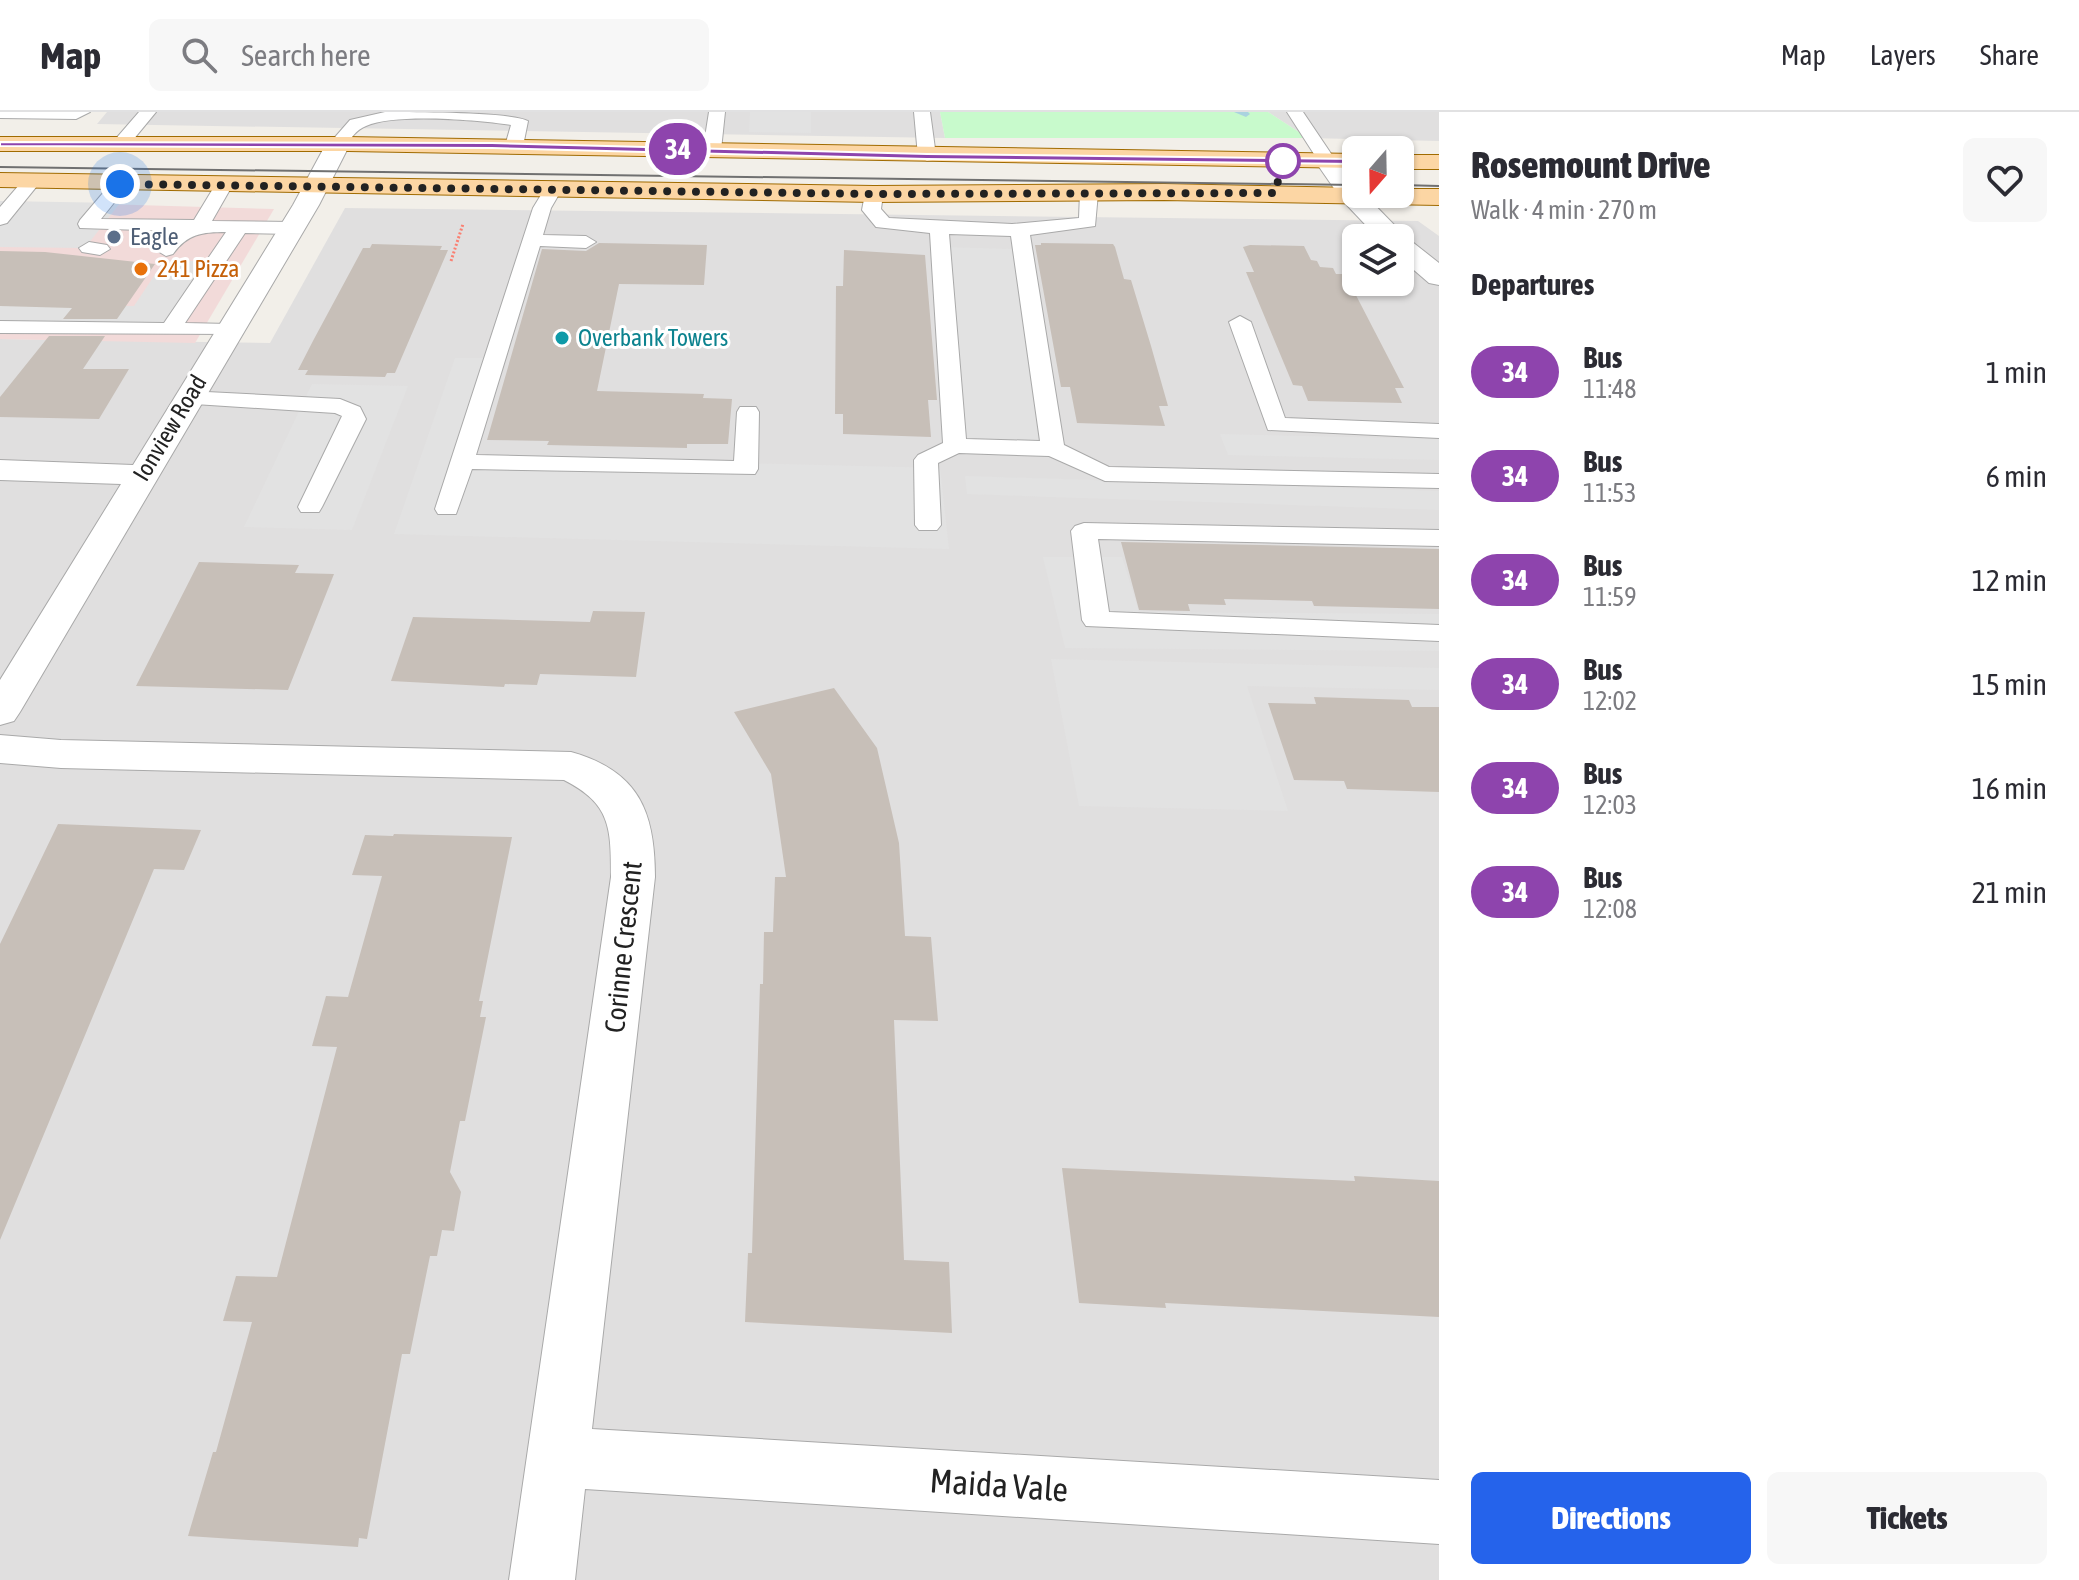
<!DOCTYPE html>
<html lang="en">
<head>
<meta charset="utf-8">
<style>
	body { margin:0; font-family:"Asap Condensed",sans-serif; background:#f7f7f7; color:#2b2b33; height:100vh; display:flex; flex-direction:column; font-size:30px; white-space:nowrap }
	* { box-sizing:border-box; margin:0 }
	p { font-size:26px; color:#7c7c81 }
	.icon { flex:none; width:44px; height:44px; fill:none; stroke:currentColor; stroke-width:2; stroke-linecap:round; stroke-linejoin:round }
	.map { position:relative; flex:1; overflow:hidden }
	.details { display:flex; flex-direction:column; background:#fff; width:640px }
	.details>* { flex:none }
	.badge { padding:0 16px; border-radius:26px; font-size:28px; line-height:52px }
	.needle { width:52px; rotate:200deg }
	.fabs { position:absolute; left:1342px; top:24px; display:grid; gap:16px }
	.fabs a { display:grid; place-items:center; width:72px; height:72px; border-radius:12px; background:#fff; box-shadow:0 2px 6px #0004; font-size:40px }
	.you { position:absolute; width:40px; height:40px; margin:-20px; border:6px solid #fff; border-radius:50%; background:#1a73e8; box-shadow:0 0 0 12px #1a73e833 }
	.map>.badge { position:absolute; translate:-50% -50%; box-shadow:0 0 0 4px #fff }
	h2 { padding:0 32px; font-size:30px; line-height:72px }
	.round { display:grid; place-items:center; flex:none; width:84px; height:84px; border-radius:12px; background:#f7f7f7 }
	.overview { display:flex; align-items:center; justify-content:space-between; height:136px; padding:0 32px }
	h1 { font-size:38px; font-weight:800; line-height:60px }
	.button { display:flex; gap:16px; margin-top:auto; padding:16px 32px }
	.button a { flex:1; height:92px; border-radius:12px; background:#2563eb; color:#fff; font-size:32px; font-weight:800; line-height:92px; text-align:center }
	.button a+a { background:#f7f7f7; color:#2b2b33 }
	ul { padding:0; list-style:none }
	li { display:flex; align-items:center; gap:24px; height:104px; padding:0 32px }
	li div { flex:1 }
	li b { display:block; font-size:30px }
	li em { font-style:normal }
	li .badge { min-width:88px; font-weight:700; text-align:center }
	header { display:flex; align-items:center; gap:48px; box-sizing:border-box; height:112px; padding:0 40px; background:#fff; border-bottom:2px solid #e1e1e2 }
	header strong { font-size:38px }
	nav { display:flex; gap:44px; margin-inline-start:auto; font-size:28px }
	.search { width:560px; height:72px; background:#f7f7f7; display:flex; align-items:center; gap:20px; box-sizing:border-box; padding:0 28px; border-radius:12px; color:#7c7c81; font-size:30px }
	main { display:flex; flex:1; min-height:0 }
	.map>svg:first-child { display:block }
	.residential { fill:#e0dfdf; fill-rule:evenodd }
	.commercial { fill:#f2dad9 }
	.park { fill:#c8facc }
	.parking { fill:#e2e2e2 }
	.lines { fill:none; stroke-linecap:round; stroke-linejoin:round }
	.stream { fill:#aad3df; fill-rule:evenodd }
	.building { fill:#c7bfb8 }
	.service-casing { stroke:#a9a9a9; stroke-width:2 }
	.minor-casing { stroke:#a9a9a9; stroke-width:2 }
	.primary-casing { stroke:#a06b00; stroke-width:2 }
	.path { stroke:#fa8072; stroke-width:3; stroke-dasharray:2 2; stroke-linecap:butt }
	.service { fill:#fff; fill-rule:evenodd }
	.minor { fill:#fff; fill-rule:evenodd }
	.primary { fill:#fcd6a4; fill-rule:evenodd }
	.tram { stroke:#707070; stroke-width:2 }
	.line { fill:#8e44ad; stroke:#fff; stroke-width:2 }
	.walk { stroke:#222; stroke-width:8; stroke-dasharray:0 14.4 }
	.stop-dot { fill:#fff; stroke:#8e44ad; stroke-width:4 }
	.service-dot { fill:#5c6f8a; stroke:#fff; stroke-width:3 }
	.food-dot { fill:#e8710a; stroke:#fff; stroke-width:3 }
	.culture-dot { fill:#0f9aa8; stroke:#fff; stroke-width:3 }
	.labels { text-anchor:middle; stroke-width:6; stroke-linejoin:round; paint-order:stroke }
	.far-service-label { font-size:24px; fill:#4e5e75; stroke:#fff; text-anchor:start }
	.far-food-label { font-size:24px; fill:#c56008; stroke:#fff; text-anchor:start }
	.far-culture-label { font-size:24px; fill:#0d838f; stroke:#fff; text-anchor:start }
	.far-street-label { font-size:24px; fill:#222; stroke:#fff }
	.street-label { font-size:28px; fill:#222; stroke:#fff }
	.near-street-label { font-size:34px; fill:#222; stroke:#fff }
</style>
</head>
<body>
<header>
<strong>Map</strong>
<div class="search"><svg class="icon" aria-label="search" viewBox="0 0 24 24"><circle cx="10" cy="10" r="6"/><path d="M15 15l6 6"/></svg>Search here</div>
<nav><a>Map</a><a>Layers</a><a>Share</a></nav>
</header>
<main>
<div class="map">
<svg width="1439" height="1468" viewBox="0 0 1439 1468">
	<rect width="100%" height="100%" fill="#f2efe9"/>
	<path class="residential" d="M 107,0 L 940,0 L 945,26 L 97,12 Z
		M 1268,0 L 1439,0 L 1439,29 L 1308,26 Z
		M 345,96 L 1418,109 L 1439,124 L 1439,1468 L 0,1468 L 0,227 L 270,231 ZM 1356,126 L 1400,126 L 1400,170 L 1356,170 Z"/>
	<path class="commercial" d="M 0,89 L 274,97 L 195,231 L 0,227 Z"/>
	<path class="park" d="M 940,0 L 1268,0 L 1308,26 L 945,26 Z"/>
	<path class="parking" d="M 750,0 L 811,0 L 811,21 L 749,20 Z
		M 0,89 L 120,91 L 85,136 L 0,135 Z
		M 941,135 L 1012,137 L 1048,330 L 962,327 Z
		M 164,149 L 220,149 L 179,221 L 0,219 L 0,193 L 134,194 Z
		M 455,246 L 484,246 L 453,344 L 940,356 L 949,437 L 394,422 Z
		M 312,272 L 408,274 L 352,418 L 244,415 Z
		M 1220,322 L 1439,327 L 1439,348 L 1228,343 Z
		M 965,364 L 1439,379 L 1439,398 L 967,382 Z
		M 1043,445 L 1122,445 L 1139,500 L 1439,502 L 1439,539 L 1065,536 Z
		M 1051,547 L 1439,556 L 1439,578 L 1247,574 L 1288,699 L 1079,694 Z"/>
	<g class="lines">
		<path class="stream" d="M 1234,0 L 1248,0 L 1250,2 L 1246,5 Z"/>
	</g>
	<path class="building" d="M 599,131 L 707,133 L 704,173 L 619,172 L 597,279 L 704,282 L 703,286 L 732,287 L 728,332 L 687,332 L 687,336 L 547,333 L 549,329 L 487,328 L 542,137 L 586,139 Z
		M 1041,131 L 1113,132 L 1115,135 L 1124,167 L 1131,168 L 1151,234 L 1168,294 L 1159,294 L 1165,314 L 1077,311 L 1070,275 L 1061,275 L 1035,133 L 1041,133 Z
		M 372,132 L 442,134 L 440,138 L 448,138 L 395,261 L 387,261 L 385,265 L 305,263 L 308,258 L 298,258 L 314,227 L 363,136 L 370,136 Z
		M 1250,133 L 1304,134 L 1311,148 L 1317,149 L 1320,155 L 1333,156 L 1336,162 L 1345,162 L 1404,276 L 1395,276 L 1402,291 L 1308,289 L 1302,274 L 1293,273 L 1246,160 L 1254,160 L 1243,135 Z
		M 844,138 L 925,143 L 937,288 L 928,288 L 931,325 L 843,322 L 843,302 L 835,302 L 836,174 L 843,174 Z
		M 0,139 L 45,140 L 155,152 L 117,207 L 63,207 L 72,196 L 0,194 Z
		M 49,224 L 105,224 L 83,257 L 129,257 L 99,307 L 0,305 L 0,285 Z
		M 1121,430 L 1439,437 L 1439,497 L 1314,494 L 1312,489 L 1224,487 L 1226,493 L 1188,492 L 1190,499 L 1139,498 Z
		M 199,450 L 299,453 L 295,461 L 334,462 L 288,578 L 136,574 Z
		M 593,499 L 645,500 L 636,565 L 540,562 L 537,573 L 505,572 L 504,575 L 391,569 L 413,505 L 590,510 Z
		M 834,576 L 877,636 L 899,731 L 905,824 L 931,825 L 938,909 L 894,908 L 904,1148 L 949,1150 L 952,1221 L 745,1210 L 748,1141 L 752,1141 L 760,872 L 763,872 L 764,820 L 773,820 L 775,765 L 786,765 L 771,662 L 734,600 Z
		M 1314,585 L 1409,588 L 1412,595 L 1439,595 L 1439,680 L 1347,677 L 1344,669 L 1294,668 L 1268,591 L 1316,592 Z
		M 58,712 L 201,718 L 184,758 L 154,757 L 0,1128 L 0,832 Z
		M 394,722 L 512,725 L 479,889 L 483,889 L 480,905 L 486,905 L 465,1009 L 460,1009 L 450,1060 L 461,1080 L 454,1119 L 442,1118 L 437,1144 L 430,1144 L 410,1242 L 402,1242 L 367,1427 L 359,1426 L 358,1435 L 188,1424 L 213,1340 L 216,1340 L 252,1210 L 223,1209 L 236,1164 L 277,1165 L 337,935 L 312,934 L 326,884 L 348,885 L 382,764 L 352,763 L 365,723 L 393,724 Z
		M 1062,1056 L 1355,1069 L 1354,1064 L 1439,1069 L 1439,1205 L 1165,1191 L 1166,1196 L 1079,1191 Z"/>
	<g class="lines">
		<g class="service-casing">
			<path id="service" d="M 0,0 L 90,0 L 76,7 L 0,6 Z
				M 139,0 L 156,0 L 128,34 L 116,34 L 113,30 Z
				M 385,0 C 412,0 512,0 528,9 L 523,34 L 514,39 L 505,34 L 511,13 C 478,8 395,1 366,14 C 356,18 350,27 344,36 L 332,36 L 329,32 L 350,8 Z
				M 709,0 L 725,0 L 721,38 L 712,43 L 703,38 Z
				M 914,0 L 930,0 L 936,44 L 933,48 L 927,49 L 918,44 Z
				M 1287,0 L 1303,0 L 1336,49 L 1333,53 L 1321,53 Z
				M 32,64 L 41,69 L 7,111 L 0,113 L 0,95 L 26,65 Z
				M 120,67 L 129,72 L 101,107 L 194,108 L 217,70 L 223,69 L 232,74 L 212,109 L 292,110 L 302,116 L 292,122 L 245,121 L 185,211 L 229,212 L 240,218 L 236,222 L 0,221 L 0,209 L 164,211 L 226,120 C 202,120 187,122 173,142 L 166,144 L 156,138 L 172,119 L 80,116 L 78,112 L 80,108 L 114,68 Z
				M 553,72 L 562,77 L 551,96 L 543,123 L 586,124 L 596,130 L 586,136 L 540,134 L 476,343 L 734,349 L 737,300 L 740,295 L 756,295 L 759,300 L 758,357 L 755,362 L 472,357 L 456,402 L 438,402 L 435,397 L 533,96 L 547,73 Z
				M 1089,75 L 1098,81 L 1095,114 L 1030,123 L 1064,333 L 1109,355 L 1439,362 L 1439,376 L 1105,369 L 1049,344 L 959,341 L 938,351 L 941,413 L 937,418 L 919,418 L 915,413 L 914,348 L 918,343 L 943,331 L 930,121 L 876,115 L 862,98 L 865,82 L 874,76 L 880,78 L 883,82 L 881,97 L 889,106 L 1012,112 L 1079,106 L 1080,81 ZM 949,122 L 1011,124 L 1040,329 L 966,327 Z
				M 89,130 L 107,133 L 110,137 L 100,143 L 82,140 L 79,136 Z
				M 1240,204 L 1251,210 L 1285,306 L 1439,312 L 1439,326 L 1268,318 L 1229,210 Z
				M 187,279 L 340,287 L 360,295 L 366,307 L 322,395 L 319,400 L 301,400 L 298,395 L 342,304 L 335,301 L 179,291 L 176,286 L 179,281 Z
				M 1084,411 L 1439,418 L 1439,434 L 1098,427 L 1109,500 L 1439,513 L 1439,529 L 1086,514 L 1082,508 L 1071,419 L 1075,414 Z"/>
		</g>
		<g class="minor-casing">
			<path id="minor" d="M 338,25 L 346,27 L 350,32 L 319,93 L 20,600 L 14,609 L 0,613 L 0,568 L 121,372 L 0,368 L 0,348 L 133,353 L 293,93 L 326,32 L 330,27 Z
				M 1327,42 L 1336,44 L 1356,72 L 1356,82 L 1364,82 L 1406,125 L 1439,151 L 1439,173 L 1429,171 L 1400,146 L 1400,126 L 1378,126 L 1342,88 L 1315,49 L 1318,44 Z
				M 0,623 L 61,628 L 571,640 C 639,659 655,700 655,765 L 592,1317 L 1439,1368 L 1439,1432 L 585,1377 L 575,1468 L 509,1468 L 611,765 C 611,716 611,692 564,668 L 61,656 L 0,651 Z"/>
		</g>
		<g class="primary-casing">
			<path id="primary" d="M 0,25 L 348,25 L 1356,42 L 1356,56 L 348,39 L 0,39 Z
				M 1400,43 L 1439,43 L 1439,57 L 1400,57 Z
				M 0,61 L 874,74 L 1164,72 L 1356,76 L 1356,82 L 1400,82 L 1400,77 L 1439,77 L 1439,93 L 1164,88 L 874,90 L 0,75 Z"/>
		</g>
		<path class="path" d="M 451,149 L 463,112"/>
		<use href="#service" class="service"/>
		<use href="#minor" class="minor"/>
		<use href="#primary" class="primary"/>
		<path class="tram" d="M 0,55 L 1356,73
			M 1400,73 L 1439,74"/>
	</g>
	<path class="line" d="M 0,30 L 492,31 L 927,42 L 1356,47 L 1360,49 L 1356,52 L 927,47 L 492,36 L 0,34 Z"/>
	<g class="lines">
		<path class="walk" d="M 120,72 L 874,82 L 1275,81 L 1283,49"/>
	</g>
	<circle class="stop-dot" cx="1283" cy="49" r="16"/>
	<circle class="service-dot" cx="114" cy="125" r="8"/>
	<circle class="food-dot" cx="141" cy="157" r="8"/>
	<circle class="culture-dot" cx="562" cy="226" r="8"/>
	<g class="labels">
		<g class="far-service-label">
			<text x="130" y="133">Eagle</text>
		</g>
		<g class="far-food-label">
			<text x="157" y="165">241 Pizza</text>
		</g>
		<g class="far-culture-label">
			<text x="578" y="234">Overbank Towers</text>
		</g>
		<g class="far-street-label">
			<text transform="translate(170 316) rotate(-59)" y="8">Ionview Road</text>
		</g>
		<g class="street-label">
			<text transform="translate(623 835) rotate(-84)" y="10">Corinne Crescent</text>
		</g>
		<g class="near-street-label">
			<text transform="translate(999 1373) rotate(4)" y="12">Maida Vale</text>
		</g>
	</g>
</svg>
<div class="fabs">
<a><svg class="needle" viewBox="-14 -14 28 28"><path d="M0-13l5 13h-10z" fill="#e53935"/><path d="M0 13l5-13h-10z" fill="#7c7c81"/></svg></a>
<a><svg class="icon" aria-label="layers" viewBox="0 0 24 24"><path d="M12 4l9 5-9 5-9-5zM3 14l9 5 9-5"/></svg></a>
</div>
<div class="you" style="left:120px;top:72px"></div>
<b class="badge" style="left:678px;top:37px;background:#8e44ad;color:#fff">34</b>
</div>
<section class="details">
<div class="overview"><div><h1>Rosemount Drive</h1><p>Walk · 4 min · 270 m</p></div><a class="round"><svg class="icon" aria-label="heart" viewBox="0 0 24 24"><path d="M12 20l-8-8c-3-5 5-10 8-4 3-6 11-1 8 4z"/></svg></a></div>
<h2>Departures</h2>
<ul>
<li><span class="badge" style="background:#8e44ad;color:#fff">34</span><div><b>Bus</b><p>11:48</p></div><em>1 min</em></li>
<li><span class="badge" style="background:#8e44ad;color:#fff">34</span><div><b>Bus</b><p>11:53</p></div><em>6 min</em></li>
<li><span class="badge" style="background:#8e44ad;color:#fff">34</span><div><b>Bus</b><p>11:59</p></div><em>12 min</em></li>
<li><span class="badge" style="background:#8e44ad;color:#fff">34</span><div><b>Bus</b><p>12:02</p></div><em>15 min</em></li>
<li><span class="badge" style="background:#8e44ad;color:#fff">34</span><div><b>Bus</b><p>12:03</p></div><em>16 min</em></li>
<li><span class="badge" style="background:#8e44ad;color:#fff">34</span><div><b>Bus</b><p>12:08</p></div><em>21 min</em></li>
</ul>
<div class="button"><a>Directions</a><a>Tickets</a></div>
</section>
</main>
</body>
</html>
